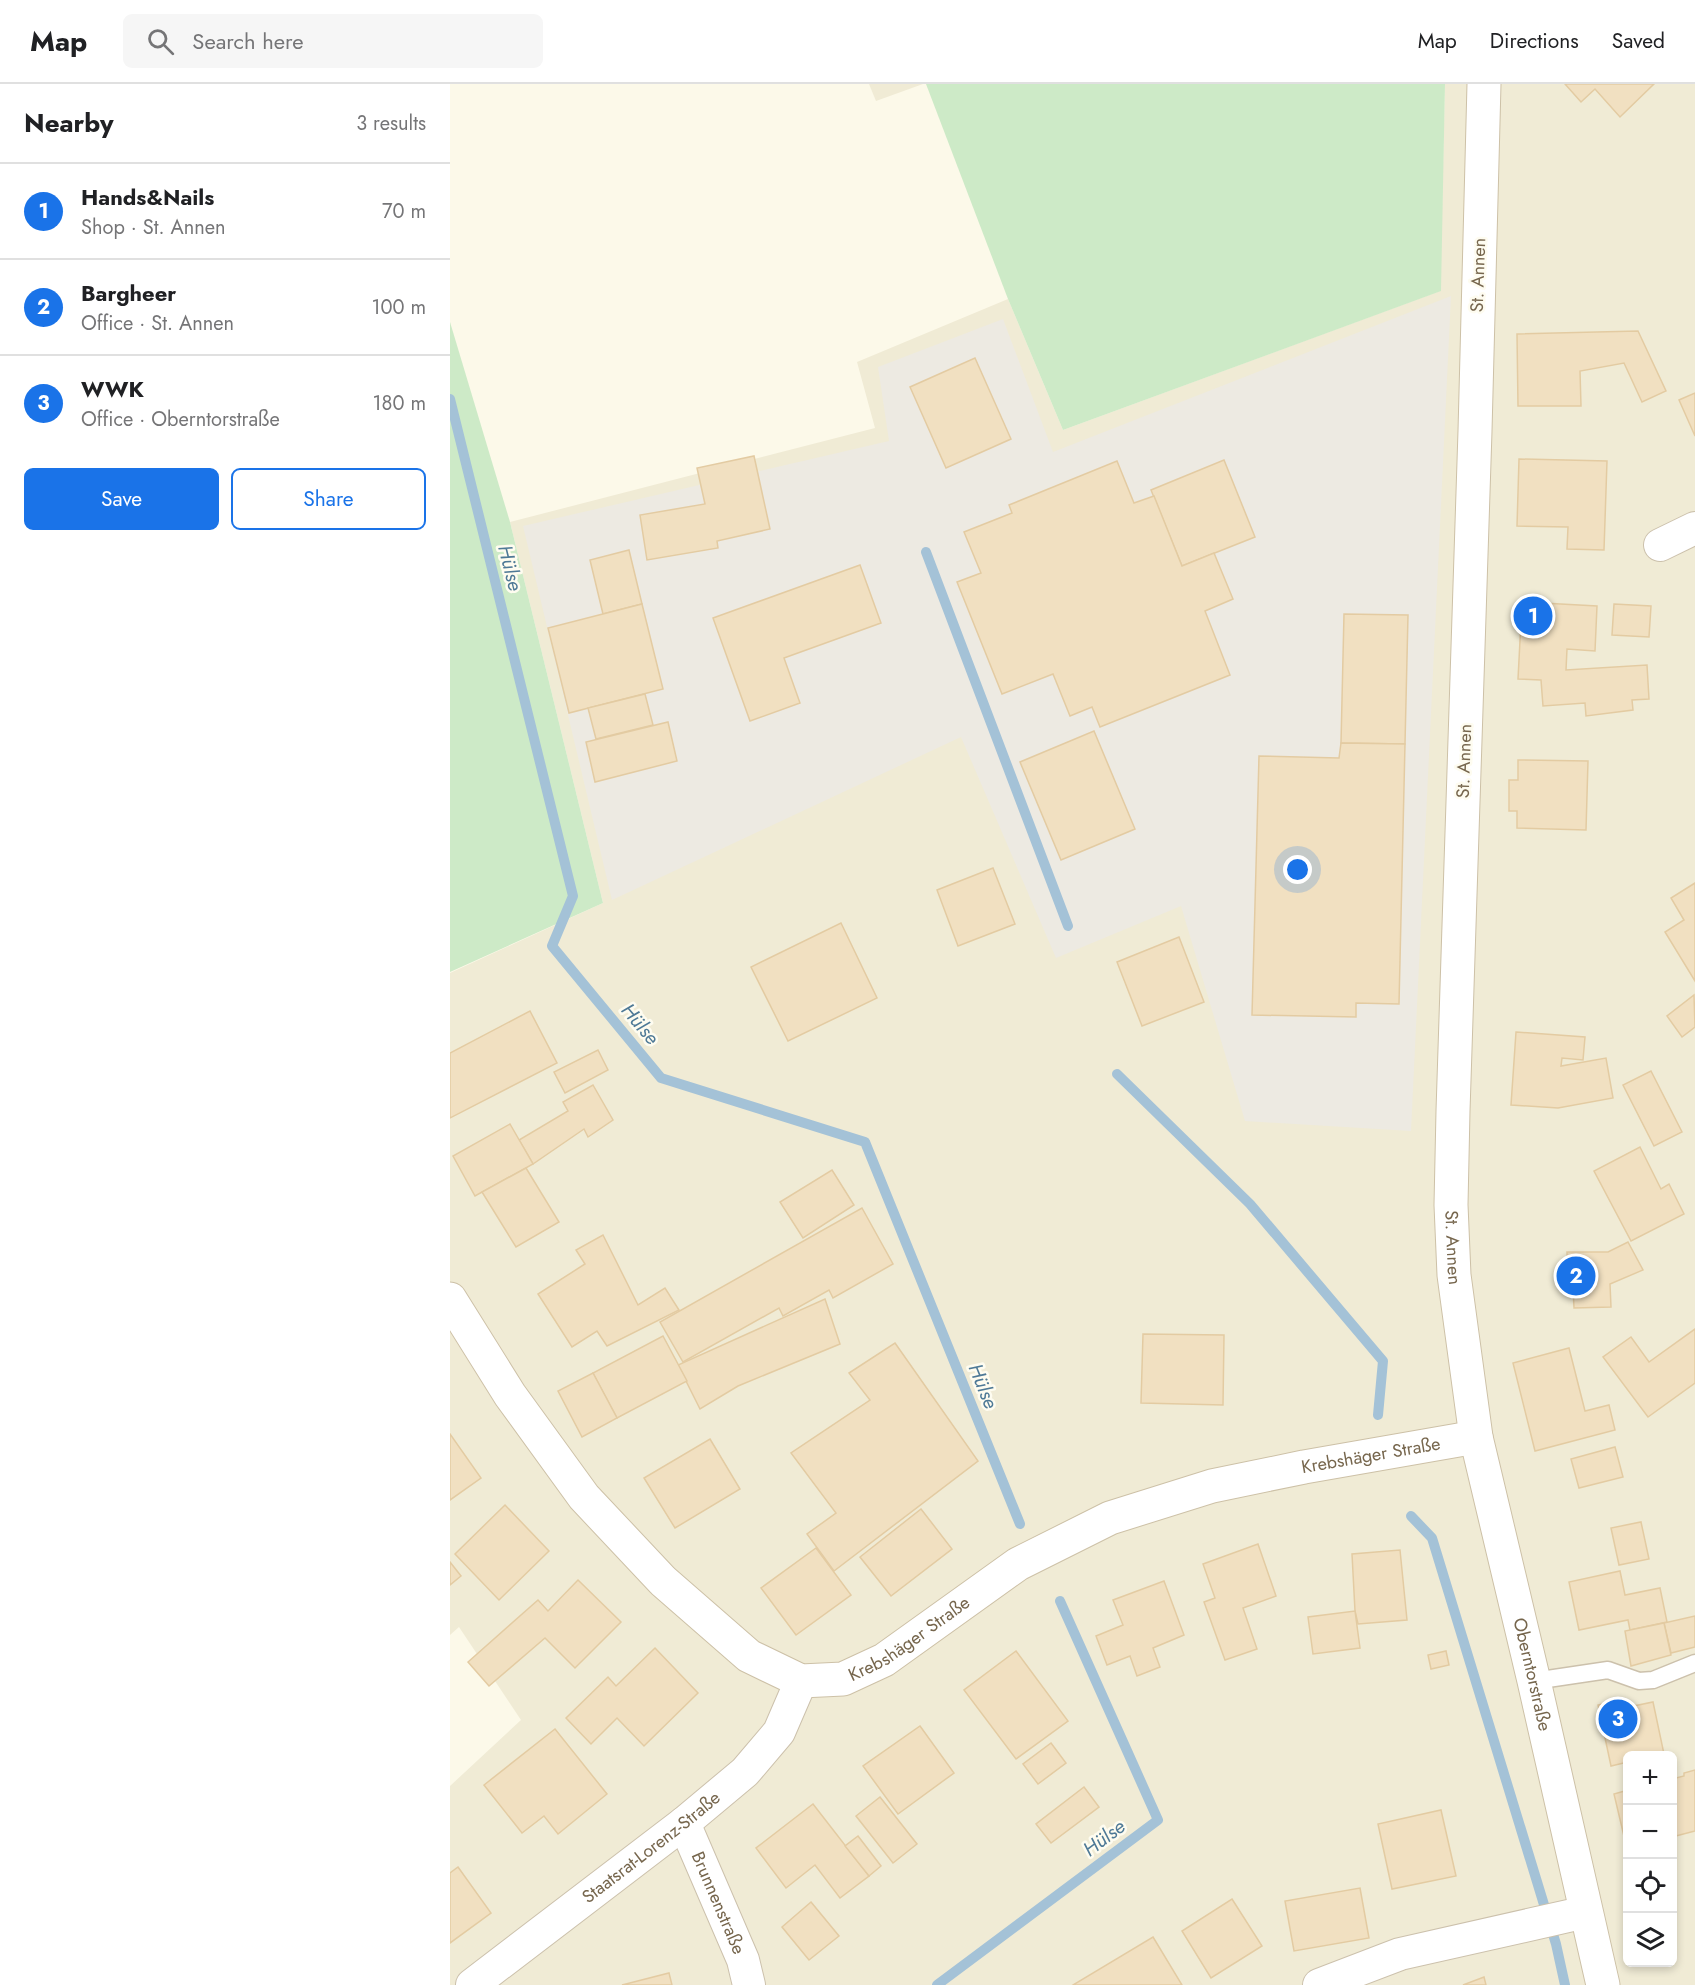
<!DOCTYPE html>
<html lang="en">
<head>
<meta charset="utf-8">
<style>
	body { margin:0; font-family:Jost,sans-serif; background:#f6f6f6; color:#202124 }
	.controls { position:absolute; right:18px; bottom:18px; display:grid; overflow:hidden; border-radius:9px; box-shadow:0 3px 9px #0003 }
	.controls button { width:54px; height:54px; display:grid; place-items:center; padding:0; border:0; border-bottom:2px solid #e0e0e0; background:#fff; color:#202124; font:30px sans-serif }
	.you { position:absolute; left:848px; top:786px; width:21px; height:21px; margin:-15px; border:4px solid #fff; border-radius:50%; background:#1a73e8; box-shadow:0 0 0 9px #1a73e833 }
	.badge { display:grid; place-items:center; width:39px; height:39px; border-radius:50%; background:#1a73e8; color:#fff; font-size:20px; font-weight:700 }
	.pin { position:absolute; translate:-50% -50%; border:3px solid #fff; box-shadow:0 2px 6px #0006 }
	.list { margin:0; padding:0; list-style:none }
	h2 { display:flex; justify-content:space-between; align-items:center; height:78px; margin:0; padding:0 24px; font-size:26px }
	h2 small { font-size:20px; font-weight:400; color:#757577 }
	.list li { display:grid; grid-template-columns:39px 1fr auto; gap:18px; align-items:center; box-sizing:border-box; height:96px; padding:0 24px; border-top:2px solid #e0e0e0 }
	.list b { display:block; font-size:22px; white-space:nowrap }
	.list p { margin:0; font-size:20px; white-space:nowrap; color:#757577 }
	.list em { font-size:20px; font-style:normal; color:#757577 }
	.actions { display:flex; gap:12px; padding:18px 24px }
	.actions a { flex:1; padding:14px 0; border:2px solid #1a73e8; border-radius:9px; text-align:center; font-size:21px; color:#1a73e8 }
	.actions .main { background:#1a73e8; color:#fff }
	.icon { flex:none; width:33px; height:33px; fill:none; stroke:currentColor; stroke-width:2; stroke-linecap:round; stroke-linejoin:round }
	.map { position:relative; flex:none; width:1245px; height:1901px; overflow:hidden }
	header { display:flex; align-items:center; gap:36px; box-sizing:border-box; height:84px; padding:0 30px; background:#fff; border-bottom:2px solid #e0e0e0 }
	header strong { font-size:28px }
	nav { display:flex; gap:33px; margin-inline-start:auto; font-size:21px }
	.search { width:420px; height:54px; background:#f6f6f6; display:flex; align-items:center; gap:15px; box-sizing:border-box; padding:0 21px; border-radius:9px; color:#757577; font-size:22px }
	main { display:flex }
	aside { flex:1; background:#fff }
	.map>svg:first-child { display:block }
	.residential { fill:#f0ebd5; fill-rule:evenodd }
	.industrial { fill:#edeae2 }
	.green { fill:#cdeac7 }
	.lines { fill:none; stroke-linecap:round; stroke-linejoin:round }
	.stream { stroke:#a4c2d7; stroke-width:10 }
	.building { fill:#f1e0c1; stroke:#e3cba2; stroke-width:1.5 }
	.lane-casing { stroke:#ccc1ac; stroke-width:19 }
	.street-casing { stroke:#ccc1ac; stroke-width:34 }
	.secondary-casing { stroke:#cdc1a7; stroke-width:35 }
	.lane { stroke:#fff; stroke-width:16 }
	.street { stroke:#fff; stroke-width:32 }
	.secondary { stroke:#fff; stroke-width:33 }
	.labels { text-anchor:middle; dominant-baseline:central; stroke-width:5; stroke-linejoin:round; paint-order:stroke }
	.street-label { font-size:18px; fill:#76664d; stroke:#fefcf0 }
	.water-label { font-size:20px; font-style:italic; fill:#4e7996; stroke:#fefcf0 }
</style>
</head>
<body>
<header>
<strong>Map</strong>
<div class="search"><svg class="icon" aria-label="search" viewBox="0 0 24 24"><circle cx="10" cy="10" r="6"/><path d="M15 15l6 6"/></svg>Search here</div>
<nav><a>Map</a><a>Directions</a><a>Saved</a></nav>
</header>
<main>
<aside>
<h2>Nearby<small>3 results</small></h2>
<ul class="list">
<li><span class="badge">1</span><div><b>Hands&amp;Nails</b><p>Shop · St. Annen</p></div><em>70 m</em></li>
<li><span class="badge">2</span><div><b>Bargheer</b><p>Office · St. Annen</p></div><em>100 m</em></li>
<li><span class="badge">3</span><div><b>WWK</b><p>Office · Oberntorstraße</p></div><em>180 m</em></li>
</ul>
<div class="actions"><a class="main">Save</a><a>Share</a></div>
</aside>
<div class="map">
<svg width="1245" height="1901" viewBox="0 0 1245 1901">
	<rect width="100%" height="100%" fill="#fcf9e9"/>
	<!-- residential -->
	<g class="residential">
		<polygon points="419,0 473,0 426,17"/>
		<path d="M995,0H1245V1901H0V1702L71,1636L9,1543L0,1551V889L153,819L60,438L425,344L407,278L558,215L613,346L990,207ZM1178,1672H1222V1878H1178Z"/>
	</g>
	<!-- industrial -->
	<polygon class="industrial" points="1001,212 961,1047 795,1037 731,822 606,874 511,653 162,816 73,442 439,357 428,283 553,235 603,368"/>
	<!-- green -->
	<g class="green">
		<polygon points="476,0 995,0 991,207 613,346 558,215"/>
		<polygon points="0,238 60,438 153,819 0,888"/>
	</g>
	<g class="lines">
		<!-- stream -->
		<g class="stream">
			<polyline points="0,315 123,812 102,862 211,994 415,1058 570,1440"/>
			<polyline points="476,468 618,842"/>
			<polyline points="667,990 800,1120 933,1277 928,1331"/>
			<polyline points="961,1432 982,1454 1106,1860 1115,1901"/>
			<polyline points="487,1901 708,1736 610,1517"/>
		</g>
	</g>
	<!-- building -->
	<g class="building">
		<polygon points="1115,0 1204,0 1170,33 1145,5 1131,18"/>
		<polygon points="1188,247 1216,307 1192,318 1174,279 1130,287 1131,322 1068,322 1067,250"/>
		<polygon points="525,274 561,355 496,384 460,303"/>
		<polygon points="1245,309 1245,352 1229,316"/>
		<polygon points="304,372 320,445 267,457 268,464 197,476 190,431 255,420 247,384"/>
		<polygon points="1069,375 1157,377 1154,466 1117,465 1118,443 1067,442"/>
		<polygon points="774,376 805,453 732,482 701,406"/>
		<polygon points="667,377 684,419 704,412 732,482 764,469 783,515 755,527 780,591 650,643 642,623 620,632 603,590 552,610 507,498 531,489 514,448 562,429 559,421"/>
		<polygon points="179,466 192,520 153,530 140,476"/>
		<polygon points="410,481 431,539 334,574 350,619 300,637 263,534"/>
		<polygon points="1072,518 1147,522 1145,567 1117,565 1116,586 1197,581 1199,615 1182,616 1183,626 1136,632 1135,619 1093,622 1091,596 1068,595"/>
		<polygon points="192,520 213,605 119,629 98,544"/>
		<polygon points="1164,520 1201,522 1199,553 1162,551"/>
		<polygon points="894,530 958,531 955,660 891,659"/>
		<polygon points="195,610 203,641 146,655 138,624"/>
		<polygon points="218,638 227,677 145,698 136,658"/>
		<polygon points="644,647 685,745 611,776 570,678"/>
		<polygon points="891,659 955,660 949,920 906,919 906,933 802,931 809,672 889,674"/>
		<polygon points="1068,676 1138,677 1136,746 1067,744 1067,727 1059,727 1059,696 1068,696"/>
		<polygon points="543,784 565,840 508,862 487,806"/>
		<polygon points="1245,799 1245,897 1215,848 1234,836 1221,814"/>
		<polygon points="391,839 427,914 338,957 301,883"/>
		<polygon points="729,853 754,918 692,942 667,878"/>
		<polygon points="1244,911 1245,943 1232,953 1217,932"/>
		<polygon points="80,927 107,979 0,1034 0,969"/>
		<polygon points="1066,948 1135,953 1133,976 1112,974 1111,982 1156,974 1163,1014 1108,1024 1061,1021"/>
		<polygon points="148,966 158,986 115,1009 104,988"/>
		<polygon points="1201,987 1232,1048 1204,1062 1173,1001"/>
		<polygon points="143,1001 163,1036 138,1053 134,1045 83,1080 69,1056 118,1027 113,1018"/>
		<polygon points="60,1040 83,1080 25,1112 3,1072"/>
		<polygon points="1190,1063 1211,1105 1219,1100 1234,1130 1181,1157 1144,1087"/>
		<polygon points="76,1084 109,1138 66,1163 32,1108"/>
		<polygon points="382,1086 404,1121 353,1154 330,1118"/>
		<polygon points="412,1124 443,1180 383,1214 379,1206 333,1232 329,1224 233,1278 210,1238"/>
		<polygon points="153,1151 188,1221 215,1204 229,1226 157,1262 147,1247 122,1263 88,1210 135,1180 126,1166"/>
		<polygon points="1178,1158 1193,1186 1160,1200 1161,1223 1124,1224 1123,1203 1118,1203 1117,1168 1158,1168"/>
		<polygon points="375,1215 390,1260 288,1302 250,1325 228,1281"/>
		<polygon points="1245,1245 1245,1299 1198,1333 1153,1273 1181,1253 1199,1278"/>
		<polygon points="693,1250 774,1251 773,1321 691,1319"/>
		<polygon points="213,1252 237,1297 167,1334 143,1289"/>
		<polygon points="445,1259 528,1377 384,1487 357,1450 386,1429 341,1369 420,1316 399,1289"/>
		<polygon points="1119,1264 1135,1327 1159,1321 1165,1346 1085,1367 1063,1279"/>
		<polygon points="143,1289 167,1334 132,1353 108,1307"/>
		<polygon points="0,1350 31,1394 0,1416"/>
		<polygon points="260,1355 290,1405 225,1444 194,1394"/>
		<polygon points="1165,1363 1173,1393 1129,1404 1121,1375"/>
		<polygon points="55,1421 99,1467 49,1516 5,1470"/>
		<polygon points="471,1425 502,1465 441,1512 410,1473"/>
		<polygon points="1191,1438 1199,1475 1169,1481 1161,1444"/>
		<polygon points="808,1460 826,1512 793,1524 807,1565 775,1576 754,1518 765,1514 753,1480"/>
		<polygon points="366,1464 401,1511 346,1551 311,1504"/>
		<polygon points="950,1466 957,1536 908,1540 905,1527 902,1470"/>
		<polygon points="0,1478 11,1492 0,1501"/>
		<polygon points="1170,1487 1175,1511 1210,1504 1217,1538 1180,1546 1178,1536 1129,1546 1119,1498"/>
		<polygon points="128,1496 171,1538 125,1584 95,1554 39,1602 18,1578 88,1516 98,1527"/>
		<polygon points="714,1497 734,1551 703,1564 710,1583 687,1592 680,1572 657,1581 646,1552 673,1541 663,1516"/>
		<polygon points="905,1527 910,1564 863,1570 858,1533"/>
		<polygon points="1245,1532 1245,1563 1221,1569 1214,1539"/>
		<polygon points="1214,1539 1221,1571 1181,1582 1175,1547"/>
		<polygon points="205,1564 248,1609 194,1662 167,1634 141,1660 116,1634 158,1593 166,1602"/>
		<polygon points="566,1567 618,1637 566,1675 514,1606"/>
		<polygon points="996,1567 999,1581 981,1585 978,1571"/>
		<polygon points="1173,1615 1174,1624 1203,1618 1214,1670 1178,1672 1178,1678 1161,1682 1148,1621"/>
		<polygon points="470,1642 504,1689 448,1730 413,1682"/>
		<polygon points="105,1645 157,1710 108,1750 94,1732 72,1749 34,1701"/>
		<polygon points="601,1659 616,1679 588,1700 573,1680"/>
		<polygon points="1245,1686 1245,1747 1222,1753 1222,1695 1234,1692 1234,1689"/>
		<polygon points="634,1703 649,1723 601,1759 586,1740"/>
		<polygon points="1178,1706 1178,1765 1177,1765 1164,1710"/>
		<polygon points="430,1713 467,1760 443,1779 406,1732"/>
		<polygon points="363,1720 419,1792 390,1814 365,1781 336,1804 306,1764"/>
		<polygon points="991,1726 1006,1792 942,1805 928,1740"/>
		<polygon points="408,1752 431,1782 419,1792 395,1762"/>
		<polygon points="8,1783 41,1829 0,1859 0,1789"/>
		<polygon points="910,1804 919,1854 844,1867 835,1817"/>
		<polygon points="782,1815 812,1862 761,1894 732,1847"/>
		<polygon points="361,1818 389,1852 359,1876 332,1843"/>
		<polygon points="703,1853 732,1901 623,1901"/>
		<polygon points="219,1889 222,1901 172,1901"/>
		<polygon points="1034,1893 1036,1901 1013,1901"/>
	</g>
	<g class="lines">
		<defs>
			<polyline id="lane" points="1084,1597 1158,1586 1189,1597 1203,1596 1245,1579"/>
			<g id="street">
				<polyline points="1210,461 1245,444"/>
				<path id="s1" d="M234,1739L293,1876L299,1901"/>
				<path id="s2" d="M22,1901L234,1739L295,1688L329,1648L351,1597"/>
				<polyline points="869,1901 950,1870 1136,1828"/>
			</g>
			<g id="secondary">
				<path id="s3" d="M1034,0L1025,347L1003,1027L1001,1121L1004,1191L1026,1353L1084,1597L1153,1901"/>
				<path id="s4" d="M0,1215L60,1311L134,1413L213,1497L299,1572L351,1597L393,1595L434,1576L568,1480L660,1434L762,1402L854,1383L1026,1353"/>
			</g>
		</defs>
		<!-- lane casing -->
		<use href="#lane" class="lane-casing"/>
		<!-- street casing -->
		<use href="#street" class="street-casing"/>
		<!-- secondary casing -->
		<use href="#secondary" class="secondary-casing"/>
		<!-- lane -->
		<use href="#lane" class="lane"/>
		<!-- street -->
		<use href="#street" class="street"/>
		<!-- secondary -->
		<use href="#secondary" class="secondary"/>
	</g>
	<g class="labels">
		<!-- street labels -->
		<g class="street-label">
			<text transform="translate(1028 191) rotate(-88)">St. Annen</text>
			<text transform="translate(1014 677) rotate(-88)">St. Annen</text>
			<text stroke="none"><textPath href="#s3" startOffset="1164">St. Annen</textPath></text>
			<text stroke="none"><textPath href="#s4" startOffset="1150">Krebshäger Straße</textPath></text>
			<text stroke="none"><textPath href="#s4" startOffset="646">Krebshäger Straße</textPath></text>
			<text stroke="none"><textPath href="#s3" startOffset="1599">Oberntorstraße</textPath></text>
			<text stroke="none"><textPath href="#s2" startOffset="226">Staatsrat-Lorenz-Straße</textPath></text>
			<text stroke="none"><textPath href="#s1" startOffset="87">Brunnenstraße</textPath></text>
		</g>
		<!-- water labels -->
		<g class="water-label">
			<text transform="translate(60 484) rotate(76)">Hülse</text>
			<text transform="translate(190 940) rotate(50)">Hülse</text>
			<text transform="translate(533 1302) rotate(68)">Hülse</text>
			<text transform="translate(654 1754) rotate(-37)">Hülse</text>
		</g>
	</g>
</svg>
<div class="controls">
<button>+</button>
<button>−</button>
<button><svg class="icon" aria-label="locate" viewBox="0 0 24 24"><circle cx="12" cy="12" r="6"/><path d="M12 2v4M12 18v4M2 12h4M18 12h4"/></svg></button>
<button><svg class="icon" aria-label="layers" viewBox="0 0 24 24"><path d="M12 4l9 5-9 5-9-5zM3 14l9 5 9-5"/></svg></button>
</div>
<div class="you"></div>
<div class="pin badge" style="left:1083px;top:532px">1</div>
<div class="pin badge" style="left:1126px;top:1192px">2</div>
<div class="pin badge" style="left:1168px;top:1635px">3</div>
</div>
</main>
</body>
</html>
